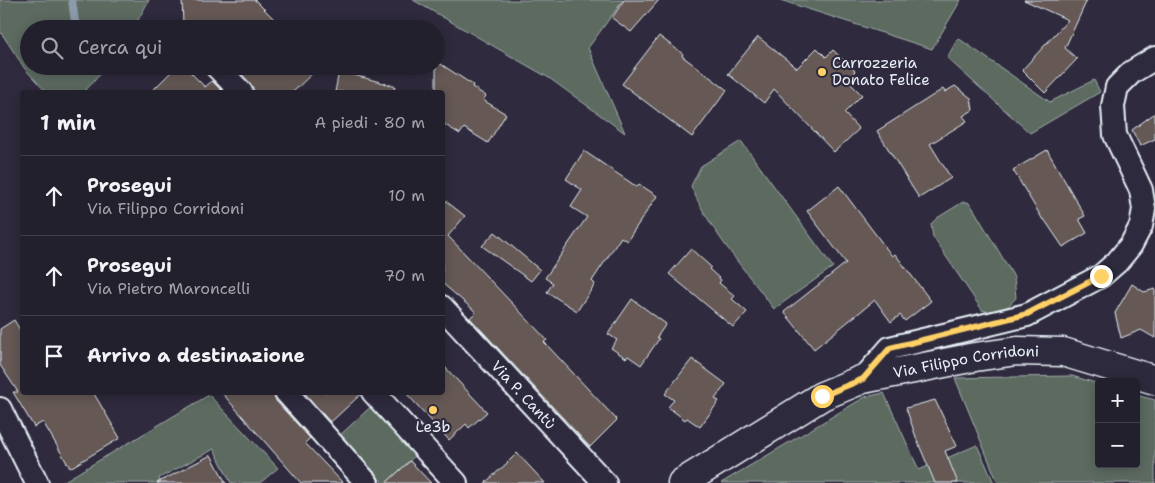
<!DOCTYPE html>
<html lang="it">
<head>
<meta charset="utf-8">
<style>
	body { margin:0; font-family:"Shantell Sans",sans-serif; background:#2b2836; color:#f1f3f6 }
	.controls { position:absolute; right:15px; bottom:15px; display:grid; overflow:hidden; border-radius:5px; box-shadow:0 2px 12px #0003 }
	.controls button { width:45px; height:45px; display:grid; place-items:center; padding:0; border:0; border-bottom:1px solid #403e4a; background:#23202e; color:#f1f3f6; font:25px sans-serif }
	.stop { position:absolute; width:15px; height:15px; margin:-11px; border:4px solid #ffd166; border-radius:50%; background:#fff }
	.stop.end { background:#ffd166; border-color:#fff; box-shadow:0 1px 5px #0008 }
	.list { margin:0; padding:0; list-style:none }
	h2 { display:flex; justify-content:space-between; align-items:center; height:65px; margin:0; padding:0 20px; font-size:21px }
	h2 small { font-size:16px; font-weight:400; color:#a3a3aa }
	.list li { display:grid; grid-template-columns:32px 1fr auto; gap:15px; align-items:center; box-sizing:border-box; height:80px; padding:0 20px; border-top:1px solid #403e4a }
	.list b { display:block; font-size:19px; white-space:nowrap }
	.list p { margin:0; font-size:16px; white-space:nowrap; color:#a3a3aa }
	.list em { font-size:16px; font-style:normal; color:#a3a3aa }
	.icon { flex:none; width:28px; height:28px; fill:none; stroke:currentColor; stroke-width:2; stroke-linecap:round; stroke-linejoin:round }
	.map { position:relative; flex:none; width:1155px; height:483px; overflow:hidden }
	.search { position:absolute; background:#23202e; box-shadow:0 2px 12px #0003; left:20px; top:20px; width:425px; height:55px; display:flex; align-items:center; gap:12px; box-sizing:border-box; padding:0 18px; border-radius:28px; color:#a3a3aa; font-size:19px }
	.panel { position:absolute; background:#23202e; box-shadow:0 2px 12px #0003; left:20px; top:90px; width:425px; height:305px; border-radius:5px }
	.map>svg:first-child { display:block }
	.green { fill:#5b6b61; stroke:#a2aeac }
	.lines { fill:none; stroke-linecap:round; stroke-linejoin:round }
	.stream { stroke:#8c9bac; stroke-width:8 }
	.building { fill:#655954; stroke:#e8f1f8 }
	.minor-casing { stroke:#e8f1f8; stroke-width:26 }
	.tertiary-casing { stroke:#e8f1f8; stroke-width:31 }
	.minor { stroke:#2f2a3d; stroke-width:22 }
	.tertiary { stroke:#2f2a3d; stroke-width:28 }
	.route { stroke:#ffd166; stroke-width:6 }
	.poi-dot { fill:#ffd166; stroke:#2f2a3d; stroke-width:2 }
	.labels { text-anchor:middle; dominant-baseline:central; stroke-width:4.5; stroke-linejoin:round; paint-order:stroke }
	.poi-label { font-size:15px; fill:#e8f1f8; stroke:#2f2a3d; text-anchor:start }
	.street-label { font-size:15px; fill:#e8f1f8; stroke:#2f2a3d }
</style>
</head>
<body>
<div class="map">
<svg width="1155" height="483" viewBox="0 0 1155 483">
	<rect width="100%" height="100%" fill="#2f2a3d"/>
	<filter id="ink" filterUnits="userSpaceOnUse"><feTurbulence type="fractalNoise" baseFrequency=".02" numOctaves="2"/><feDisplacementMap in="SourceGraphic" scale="10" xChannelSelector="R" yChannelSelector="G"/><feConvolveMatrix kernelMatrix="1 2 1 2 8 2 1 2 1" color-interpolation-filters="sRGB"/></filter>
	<g filter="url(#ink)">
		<!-- green -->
		<g class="green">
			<polygon points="0,0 149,0 133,29 29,29 29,66 108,66 84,92 46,92 25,69 0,31"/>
			<polygon points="413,0 623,0 588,48 625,133 549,78"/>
			<polygon points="780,0 961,0 932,49"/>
			<polygon points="958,38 1050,102 1094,80 1100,92 1030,133 947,58"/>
			<path d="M741,141L833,267L774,309C746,271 709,230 691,186L701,166Z"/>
			<path d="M963,202H968L973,208L1014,277L1016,298C1005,310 999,315 982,310L933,237L931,224L937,218Z"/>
			<polygon points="1072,376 1099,384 1099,464 1136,464 1136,395 1155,400 1155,483 998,483 955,378"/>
			<polygon points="884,393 919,470 977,445 994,483 721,483 865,397"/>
			<polygon points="209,395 278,468 260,483 231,483 214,449 159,478 161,483 61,483"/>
			<polygon points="376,402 421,450 386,483 383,483 339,436"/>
		</g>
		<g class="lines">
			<!-- stream -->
			<polyline class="stream" points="72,0 76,29"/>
		</g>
		<!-- building -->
		<g class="building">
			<polygon points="182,0 255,0 284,29 189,29 183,23"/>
			<polygon points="624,0 659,0 631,32 612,18"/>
			<polygon points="1024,0 1087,0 1065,48 1077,59 1045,93 1022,70 1068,20"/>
			<polygon points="659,36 683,54 682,56 727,90 692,137 622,84"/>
			<polygon points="758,37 797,68 817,48 826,57 833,50 855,71 847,80 862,95 844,113 859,129 834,152 774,89 764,103 728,74"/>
			<polygon points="436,61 473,85 472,87 486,96 483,100 506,114 488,143 464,128 460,134 442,123 442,92 436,92"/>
			<polygon points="177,66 184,66 205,87 212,81 223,92 151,92"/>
			<polygon points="234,66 320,66 293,92 254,92 250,83"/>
			<polygon points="339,71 395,86 394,92 335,92"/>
			<polygon points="955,86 971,98 973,110 963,116 967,121 930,144 951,178 919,198 877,131 943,89 945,92"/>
			<polygon points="1155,113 1155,139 1140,146 1132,130"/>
			<polygon points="1047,150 1085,216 1079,219 1087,233 1063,247 1044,219 1043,220 1013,170"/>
			<polygon points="584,151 637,187 639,184 657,196 627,241 621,237 592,281 595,284 577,311 547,292 553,283 545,278 587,217 571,207 582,190 566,179"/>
			<polygon points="839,186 892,256 895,254 931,301 905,321 900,315 891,322 875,300 814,349 784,312 846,263 807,211"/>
			<polygon points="442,198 465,216 448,236 547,340 544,342 617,420 590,447 470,318 476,312 442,283"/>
			<polygon points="495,232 540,270 531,281 482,246"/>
			<polygon points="691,249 711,267 709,269 721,280 719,283 735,296 732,299 747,312 733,327 669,274"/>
			<polygon points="1132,284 1144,292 1155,289 1155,338 1141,330 1121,338 1115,313"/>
			<polygon points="632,299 666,324 657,337 659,339 641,365 628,356 626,358 611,348 617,340 608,334"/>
			<polygon points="14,320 22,333 22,392 93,392 120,438 70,468 43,422 34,427 13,392 18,392 0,365 0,329"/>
			<polygon points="692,359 726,384 715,399 719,401 700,427 687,418 685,420 668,407 674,400 665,394"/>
			<polygon points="442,364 487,412 469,428 466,424 449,440 405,392 442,392"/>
			<polygon points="221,392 273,392 276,401 310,438 305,443 343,483 301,483"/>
			<polygon points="304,392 360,392 360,395 332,421 329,421"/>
			<polygon points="935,400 957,446 945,451 958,483 935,483 917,440 906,408"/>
			<polygon points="517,453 545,483 485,483 505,465"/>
			<polygon points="211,455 226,483 157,483"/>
			<polygon points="410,461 431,483 386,483"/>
		</g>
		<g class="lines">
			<defs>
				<g id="minor">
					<polyline points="216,66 241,92"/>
					<path id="s1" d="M442,307L605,483"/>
					<polyline points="863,379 890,348 1027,315 1101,276 1117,262 1131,245 1141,226 1144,209 1141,190 1115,135 1113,106 1117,87 1132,72 1155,58"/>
					<polyline points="286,392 367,483"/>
					<polyline points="373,392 456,483"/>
					<polyline points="0,409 37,483"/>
				</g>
				<g id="tertiary">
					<path id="s2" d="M682,483L822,396L863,379L975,357L1017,351L1063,352L1155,380"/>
				</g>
			</defs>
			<!-- minor casing -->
			<use href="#minor" class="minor-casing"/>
			<!-- tertiary casing -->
			<use href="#tertiary" class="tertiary-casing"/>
			<!-- minor -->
			<use href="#minor" class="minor"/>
			<!-- tertiary -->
			<use href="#tertiary" class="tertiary"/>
		</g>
	</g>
	<g class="lines" filter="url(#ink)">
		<!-- route -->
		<polyline class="route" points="822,396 863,379 890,348 1027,314 1101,276"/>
	</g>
	<!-- markers -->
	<g class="poi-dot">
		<circle cx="822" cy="72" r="5"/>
		<circle cx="433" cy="410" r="5"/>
	</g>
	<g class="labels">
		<!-- poi labels -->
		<g class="poi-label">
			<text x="832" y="63">Carrozzeria<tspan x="832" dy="17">Donato Felice</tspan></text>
			<text x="433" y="427" text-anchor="middle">Le3b</text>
		</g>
		<!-- street labels -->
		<g class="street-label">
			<text stroke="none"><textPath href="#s2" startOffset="314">Via Filippo Corridoni</textPath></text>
			<text stroke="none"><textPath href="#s1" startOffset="120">Via P. Cantù</textPath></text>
		</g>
	</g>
</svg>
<div class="controls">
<button>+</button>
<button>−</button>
</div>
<div class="stop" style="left:822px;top:396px"></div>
<div class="stop end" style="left:1101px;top:276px"></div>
<div class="search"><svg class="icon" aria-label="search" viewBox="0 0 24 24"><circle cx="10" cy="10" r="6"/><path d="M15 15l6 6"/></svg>Cerca qui</div>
<section class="panel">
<h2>1 min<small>A piedi · 80 m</small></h2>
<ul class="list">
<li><svg class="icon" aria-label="ahead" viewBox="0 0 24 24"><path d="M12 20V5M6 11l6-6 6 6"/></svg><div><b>Prosegui</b><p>Via Filippo Corridoni</p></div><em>10 m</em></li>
<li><svg class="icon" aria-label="ahead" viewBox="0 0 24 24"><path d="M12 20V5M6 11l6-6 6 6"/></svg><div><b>Prosegui</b><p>Via Pietro Maroncelli</p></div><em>70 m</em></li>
<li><svg class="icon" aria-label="arrive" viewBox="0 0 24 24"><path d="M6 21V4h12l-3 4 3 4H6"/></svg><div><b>Arrivo a destinazione</b></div></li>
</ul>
</section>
</div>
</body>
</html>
